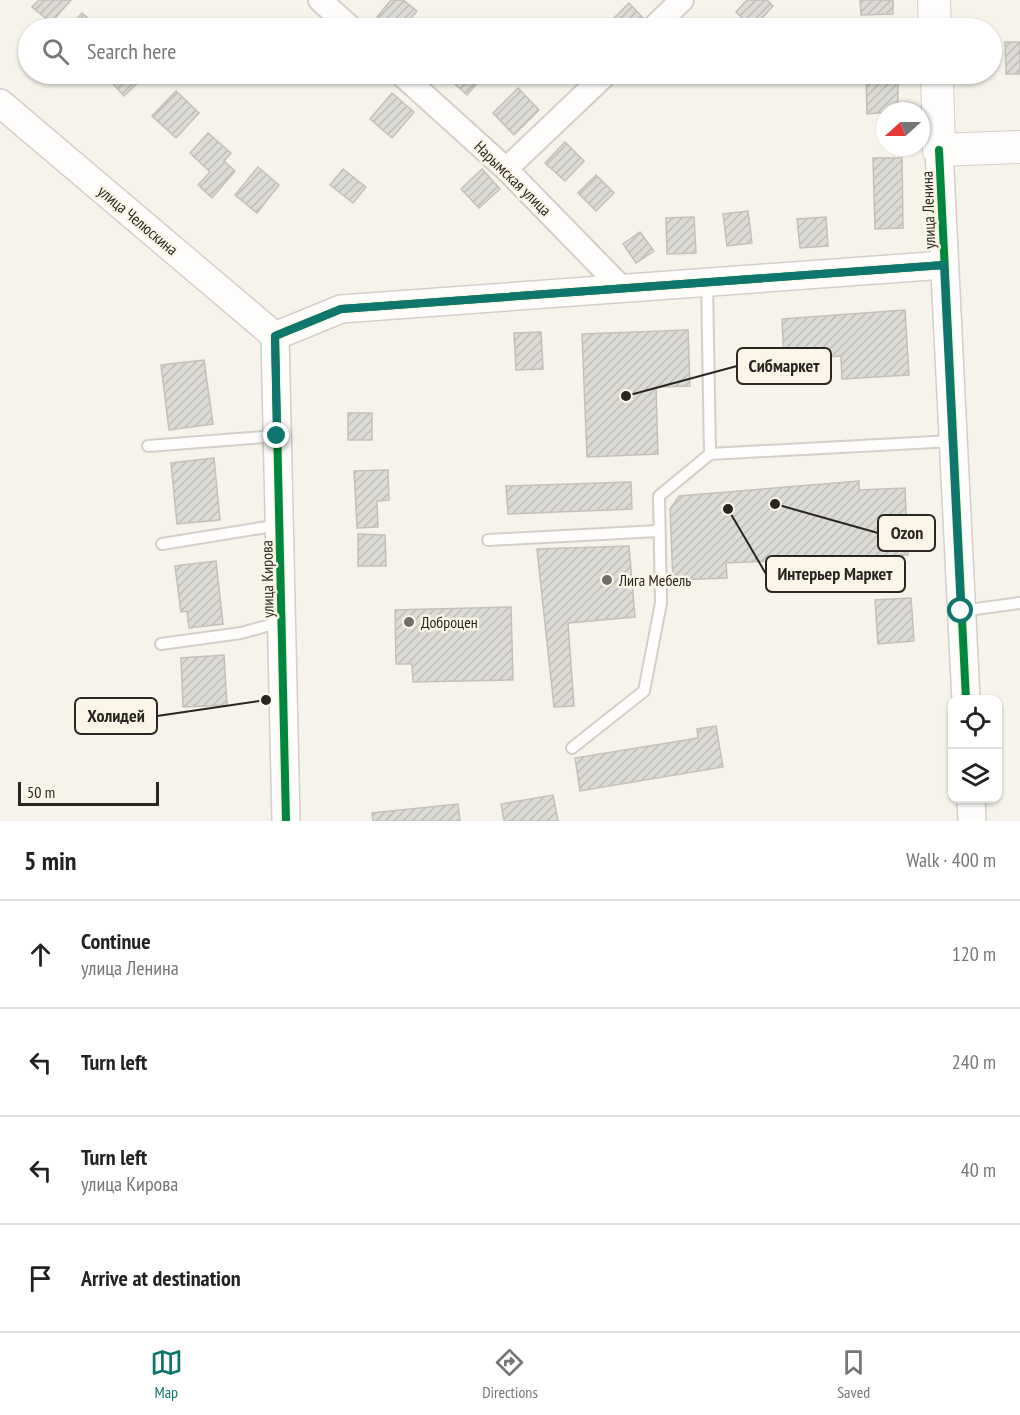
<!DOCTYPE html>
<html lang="en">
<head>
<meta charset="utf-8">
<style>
	body { margin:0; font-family:"PT Sans Narrow",sans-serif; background:#f2f2f2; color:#222 }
	.controls { position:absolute; right:18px; bottom:18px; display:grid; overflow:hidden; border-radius:12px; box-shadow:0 2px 4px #0004 }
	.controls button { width:54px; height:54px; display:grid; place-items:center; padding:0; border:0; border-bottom:2px solid #e0e0e0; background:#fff; color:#222; font:30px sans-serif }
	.compass { position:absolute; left:876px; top:102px; width:54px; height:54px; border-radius:50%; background:#fff; box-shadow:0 2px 4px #0004; rotate:249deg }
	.scale { position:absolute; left:18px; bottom:15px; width:141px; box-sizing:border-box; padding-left:6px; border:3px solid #282621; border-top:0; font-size:16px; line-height:21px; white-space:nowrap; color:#282621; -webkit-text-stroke:4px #fbf5e7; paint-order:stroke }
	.stop { position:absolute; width:18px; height:18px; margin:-14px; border:4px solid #0f766e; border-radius:50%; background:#fff }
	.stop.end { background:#0f766e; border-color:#fff; box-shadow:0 2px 6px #0008 }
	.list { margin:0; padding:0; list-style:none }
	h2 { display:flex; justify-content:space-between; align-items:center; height:78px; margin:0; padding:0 24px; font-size:26px }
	h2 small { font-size:20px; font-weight:400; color:#767676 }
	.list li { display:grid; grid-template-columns:39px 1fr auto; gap:18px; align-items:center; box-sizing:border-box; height:108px; padding:0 24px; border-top:2px solid #e0e0e0 }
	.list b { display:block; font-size:22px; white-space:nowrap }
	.list p { margin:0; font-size:20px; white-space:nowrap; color:#767676 }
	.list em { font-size:20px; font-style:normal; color:#767676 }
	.icon { flex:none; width:33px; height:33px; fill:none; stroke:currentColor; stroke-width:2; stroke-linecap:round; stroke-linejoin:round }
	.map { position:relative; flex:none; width:1020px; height:821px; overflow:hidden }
	.search { position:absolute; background:#fff; box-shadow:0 2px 4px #0004; left:18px; right:18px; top:18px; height:66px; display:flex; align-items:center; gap:15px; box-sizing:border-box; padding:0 21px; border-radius:33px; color:#767676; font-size:22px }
	.sheet { height:510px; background:#fff }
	nav { display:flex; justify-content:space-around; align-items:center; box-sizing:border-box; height:84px; border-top:2px solid #e0e0e0; background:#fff; font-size:16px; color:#767676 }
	nav a { display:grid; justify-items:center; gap:3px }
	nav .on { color:#0f766e }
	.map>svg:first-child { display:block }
	.building { fill:url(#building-hatch); stroke:#c3c0bb; stroke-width:1.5 }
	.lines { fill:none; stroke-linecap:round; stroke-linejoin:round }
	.service-casing { stroke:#d1cfc8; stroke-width:14 }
	.minor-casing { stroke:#d1cfc8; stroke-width:26 }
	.tertiary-casing { stroke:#d1cfc8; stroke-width:30 }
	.secondary-casing { stroke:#d1cfc8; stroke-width:34 }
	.service { stroke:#fefdfc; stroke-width:10 }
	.minor { stroke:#fefdfc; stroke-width:22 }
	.tertiary { stroke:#fefdfc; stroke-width:27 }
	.secondary { stroke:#fefdfc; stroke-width:32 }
	.cycleway-casing { stroke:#fbf5e7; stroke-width:11 }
	.cycleway { stroke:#00873e; stroke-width:8 }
	.route { stroke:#0f766e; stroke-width:8 }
	.poi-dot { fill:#706e68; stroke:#fbf5e7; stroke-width:2 }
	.labels { text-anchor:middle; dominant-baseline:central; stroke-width:5; stroke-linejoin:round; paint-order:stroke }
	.street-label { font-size:16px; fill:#282621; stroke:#fbf5e7 }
	.poi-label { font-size:16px; fill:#282621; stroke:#fbf5e7; text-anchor:start }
	.leader { fill:none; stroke:#282621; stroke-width:2 }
	.callout-dot { fill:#282621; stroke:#fbf5e7; stroke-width:2 }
	.callout { fill:#fbf5e7; stroke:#282621; stroke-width:2 }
	.callout-label { font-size:18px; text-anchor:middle; font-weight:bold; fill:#282621 }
</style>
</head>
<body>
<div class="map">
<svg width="1020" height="821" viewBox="0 0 1020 821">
	<defs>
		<pattern id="building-hatch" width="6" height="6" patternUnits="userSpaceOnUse" patternTransform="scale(1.5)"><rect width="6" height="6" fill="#dddbd5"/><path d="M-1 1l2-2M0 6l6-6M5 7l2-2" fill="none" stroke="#bebcb7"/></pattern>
	</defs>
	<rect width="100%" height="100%" fill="#f6f3eb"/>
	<!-- building -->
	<g class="building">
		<polygon points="39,0 71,0 51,23 32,7"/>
		<polygon points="391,0 403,0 417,11 402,28 390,28 377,17"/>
		<polygon points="747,0 767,0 773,6 753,28 736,12"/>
		<polygon points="860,0 893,0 893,14 861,15"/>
		<polygon points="629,3 645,20 636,28 609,28 606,26"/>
		<polygon points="82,13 99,27 98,28 68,28"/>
		<polygon points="1005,42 1020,42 1020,74 1006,74"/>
		<polygon points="107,74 147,74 124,96 105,75"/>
		<polygon points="447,74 485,74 467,95 445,75"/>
		<polygon points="866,74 898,74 898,111 867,114"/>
		<polygon points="518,88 539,110 514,135 493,113"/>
		<polygon points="176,91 199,113 176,138 152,116"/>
		<polygon points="392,93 414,112 392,138 370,119"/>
		<polygon points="208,133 231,153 224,161 235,171 212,198 198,185 210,172 190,153"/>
		<polygon points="565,142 584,161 565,181 545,163"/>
		<polygon points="873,158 902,158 903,228 875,229"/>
		<polygon points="258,167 279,185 257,213 235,195"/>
		<polygon points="343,169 366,187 353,203 330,185"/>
		<polygon points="482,169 500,189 479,208 461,189"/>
		<polygon points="596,175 614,193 596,211 578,193"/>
		<polygon points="748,211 752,243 727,246 723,214"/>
		<polygon points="694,217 696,253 667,254 666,218"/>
		<polygon points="826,217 828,246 800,248 797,219"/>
		<polygon points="640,232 654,251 636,263 623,244"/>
		<polygon points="905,310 909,375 842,379 841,356 784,360 782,319"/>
		<polygon points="688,330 690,386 656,387 658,454 587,457 582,334"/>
		<polygon points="541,332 543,369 516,370 514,333"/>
		<polygon points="204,360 213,424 169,430 161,365"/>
		<rect x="348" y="413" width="24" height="27"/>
		<polygon points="214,458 220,520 177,524 171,463"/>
		<polygon points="388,470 389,500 377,501 378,527 357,528 354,471"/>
		<polygon points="859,481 859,490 905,488 908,555 726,563 727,578 673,580 670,509 679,496"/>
		<polygon points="631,482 632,509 508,514 506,486"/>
		<polygon points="358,534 385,535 386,566 358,566"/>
		<polygon points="629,546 635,617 568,623 574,706 554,707 537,549"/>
		<polygon points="216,561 223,624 189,628 187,611 181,612 175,566"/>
		<polygon points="911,598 914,641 878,644 875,600"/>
		<polygon points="511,607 513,680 413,682 412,664 396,664 395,610"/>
		<polygon points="224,655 227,705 183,707 181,658"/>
		<polygon points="716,726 723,767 580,791 575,758 698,738 697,729"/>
		<polygon points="553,795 558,821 504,821 501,804"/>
		<polygon points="458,804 460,821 373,821 372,813"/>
	</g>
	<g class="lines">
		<defs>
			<g id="service">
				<polyline points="707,282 710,454 953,441"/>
				<polyline points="148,446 277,436"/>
				<polyline points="488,540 658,531"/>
				<polyline points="162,544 279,525"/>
				<polyline points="961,611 1020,603"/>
				<polyline points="161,644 241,633 281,622"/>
				<polyline points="572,748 644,691 661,603 659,496 710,454"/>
			</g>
			<g id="minor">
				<polyline points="320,0 351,28"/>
				<polyline points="653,28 682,0"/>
				<polyline points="401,74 506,169 621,287"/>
				<polyline points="506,169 606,74"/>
			</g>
			<g id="tertiary">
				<polyline points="0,103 275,336"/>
				<polyline points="939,150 966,700"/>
				<polyline points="275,336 341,309 944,265"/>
				<polyline points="275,336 286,821"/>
				<polyline points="971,798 972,821"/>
			</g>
			<g id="secondary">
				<polyline points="934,0 935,28"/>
				<polyline points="937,74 939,150 1020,147"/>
			</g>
		</defs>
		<!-- service casing -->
		<use href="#service" class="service-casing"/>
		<!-- minor casing -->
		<use href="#minor" class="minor-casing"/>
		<!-- tertiary casing -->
		<use href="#tertiary" class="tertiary-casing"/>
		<!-- secondary casing -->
		<use href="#secondary" class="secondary-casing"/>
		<!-- service -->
		<use href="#service" class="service"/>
		<!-- minor -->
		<use href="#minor" class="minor"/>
		<!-- tertiary -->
		<use href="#tertiary" class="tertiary"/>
		<!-- secondary -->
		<use href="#secondary" class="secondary"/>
		<defs>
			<g id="cycleway">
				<polyline points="939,150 966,700"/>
				<polyline points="286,821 275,336 341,309 944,265"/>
			</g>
		</defs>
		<!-- cycleway casing -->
		<use href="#cycleway" class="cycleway-casing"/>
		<!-- cycleway -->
		<use href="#cycleway" class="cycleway"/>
	</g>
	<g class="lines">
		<!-- route -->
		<polyline class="route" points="277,436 275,336 341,309 944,265 961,611"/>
	</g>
	<!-- markers -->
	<g class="poi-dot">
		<circle cx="607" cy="580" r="6"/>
		<circle cx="409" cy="622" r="6"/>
	</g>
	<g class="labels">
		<!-- street labels -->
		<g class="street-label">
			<text transform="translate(513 178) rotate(44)">Нарымская улица</text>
			<text transform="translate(928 210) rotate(-92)">улица Ленина</text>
			<text transform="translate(138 220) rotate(40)">улица Челюскина</text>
			<text transform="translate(267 579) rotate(-91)">улица Кирова</text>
		</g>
		<!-- poi labels -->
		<g class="poi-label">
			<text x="619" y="580">Лига Мебель</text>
			<text x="421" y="622">Доброцен</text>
		</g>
	</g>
	<!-- callouts -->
	<path class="leader" d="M626 396L737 366M775 504L878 533M728 509L766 574M266 700L157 716"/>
	<g class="callout-dot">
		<circle cx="626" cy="396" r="6"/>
		<circle cx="775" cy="504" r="6"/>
		<circle cx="728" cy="509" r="6"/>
		<circle cx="266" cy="700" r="6"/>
	</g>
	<g class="callout">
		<rect x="737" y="348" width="94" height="36" rx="6"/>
		<rect x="878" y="515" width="57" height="36" rx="6"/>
		<rect x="766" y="556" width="139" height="36" rx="6"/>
		<rect x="75" y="698" width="82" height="36" rx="6"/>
	</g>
	<g class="callout-label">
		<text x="784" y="372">Сибмаркет</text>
		<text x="907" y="539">Ozon</text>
		<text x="835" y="580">Интерьер Маркет</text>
		<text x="116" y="722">Холидей</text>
	</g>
</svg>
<div class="controls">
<button><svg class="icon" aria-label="locate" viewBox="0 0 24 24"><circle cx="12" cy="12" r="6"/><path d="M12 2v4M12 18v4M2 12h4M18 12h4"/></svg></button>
<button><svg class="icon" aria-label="layers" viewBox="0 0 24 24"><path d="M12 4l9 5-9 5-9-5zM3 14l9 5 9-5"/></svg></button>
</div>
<svg class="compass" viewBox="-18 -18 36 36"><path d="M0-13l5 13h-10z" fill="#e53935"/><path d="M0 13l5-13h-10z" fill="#767676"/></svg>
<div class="scale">50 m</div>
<div class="stop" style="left:961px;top:611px"></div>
<div class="stop end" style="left:277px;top:436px"></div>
<div class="search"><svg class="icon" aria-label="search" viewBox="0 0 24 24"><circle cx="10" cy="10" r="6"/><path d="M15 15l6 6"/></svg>Search here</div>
</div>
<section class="sheet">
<h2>5 min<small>Walk · 400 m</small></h2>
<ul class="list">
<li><svg class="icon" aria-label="ahead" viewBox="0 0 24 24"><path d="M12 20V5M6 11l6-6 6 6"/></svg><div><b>Continue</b><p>улица Ленина</p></div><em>120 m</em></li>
<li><svg class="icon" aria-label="left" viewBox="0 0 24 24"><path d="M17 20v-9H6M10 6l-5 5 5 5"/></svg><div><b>Turn left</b></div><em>240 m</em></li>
<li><svg class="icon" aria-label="left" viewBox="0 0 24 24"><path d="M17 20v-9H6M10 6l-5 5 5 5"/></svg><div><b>Turn left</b><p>улица Кирова</p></div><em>40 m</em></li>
<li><svg class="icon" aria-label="arrive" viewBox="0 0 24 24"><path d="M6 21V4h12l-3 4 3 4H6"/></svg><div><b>Arrive at destination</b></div></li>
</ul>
</section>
<nav>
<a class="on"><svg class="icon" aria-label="map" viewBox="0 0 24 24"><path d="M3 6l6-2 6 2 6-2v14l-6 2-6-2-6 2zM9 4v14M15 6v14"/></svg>Map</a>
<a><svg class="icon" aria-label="directions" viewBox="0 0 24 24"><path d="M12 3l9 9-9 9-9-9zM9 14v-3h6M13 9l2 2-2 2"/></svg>Directions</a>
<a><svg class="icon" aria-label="saved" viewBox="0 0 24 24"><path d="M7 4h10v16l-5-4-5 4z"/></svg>Saved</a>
</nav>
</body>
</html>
